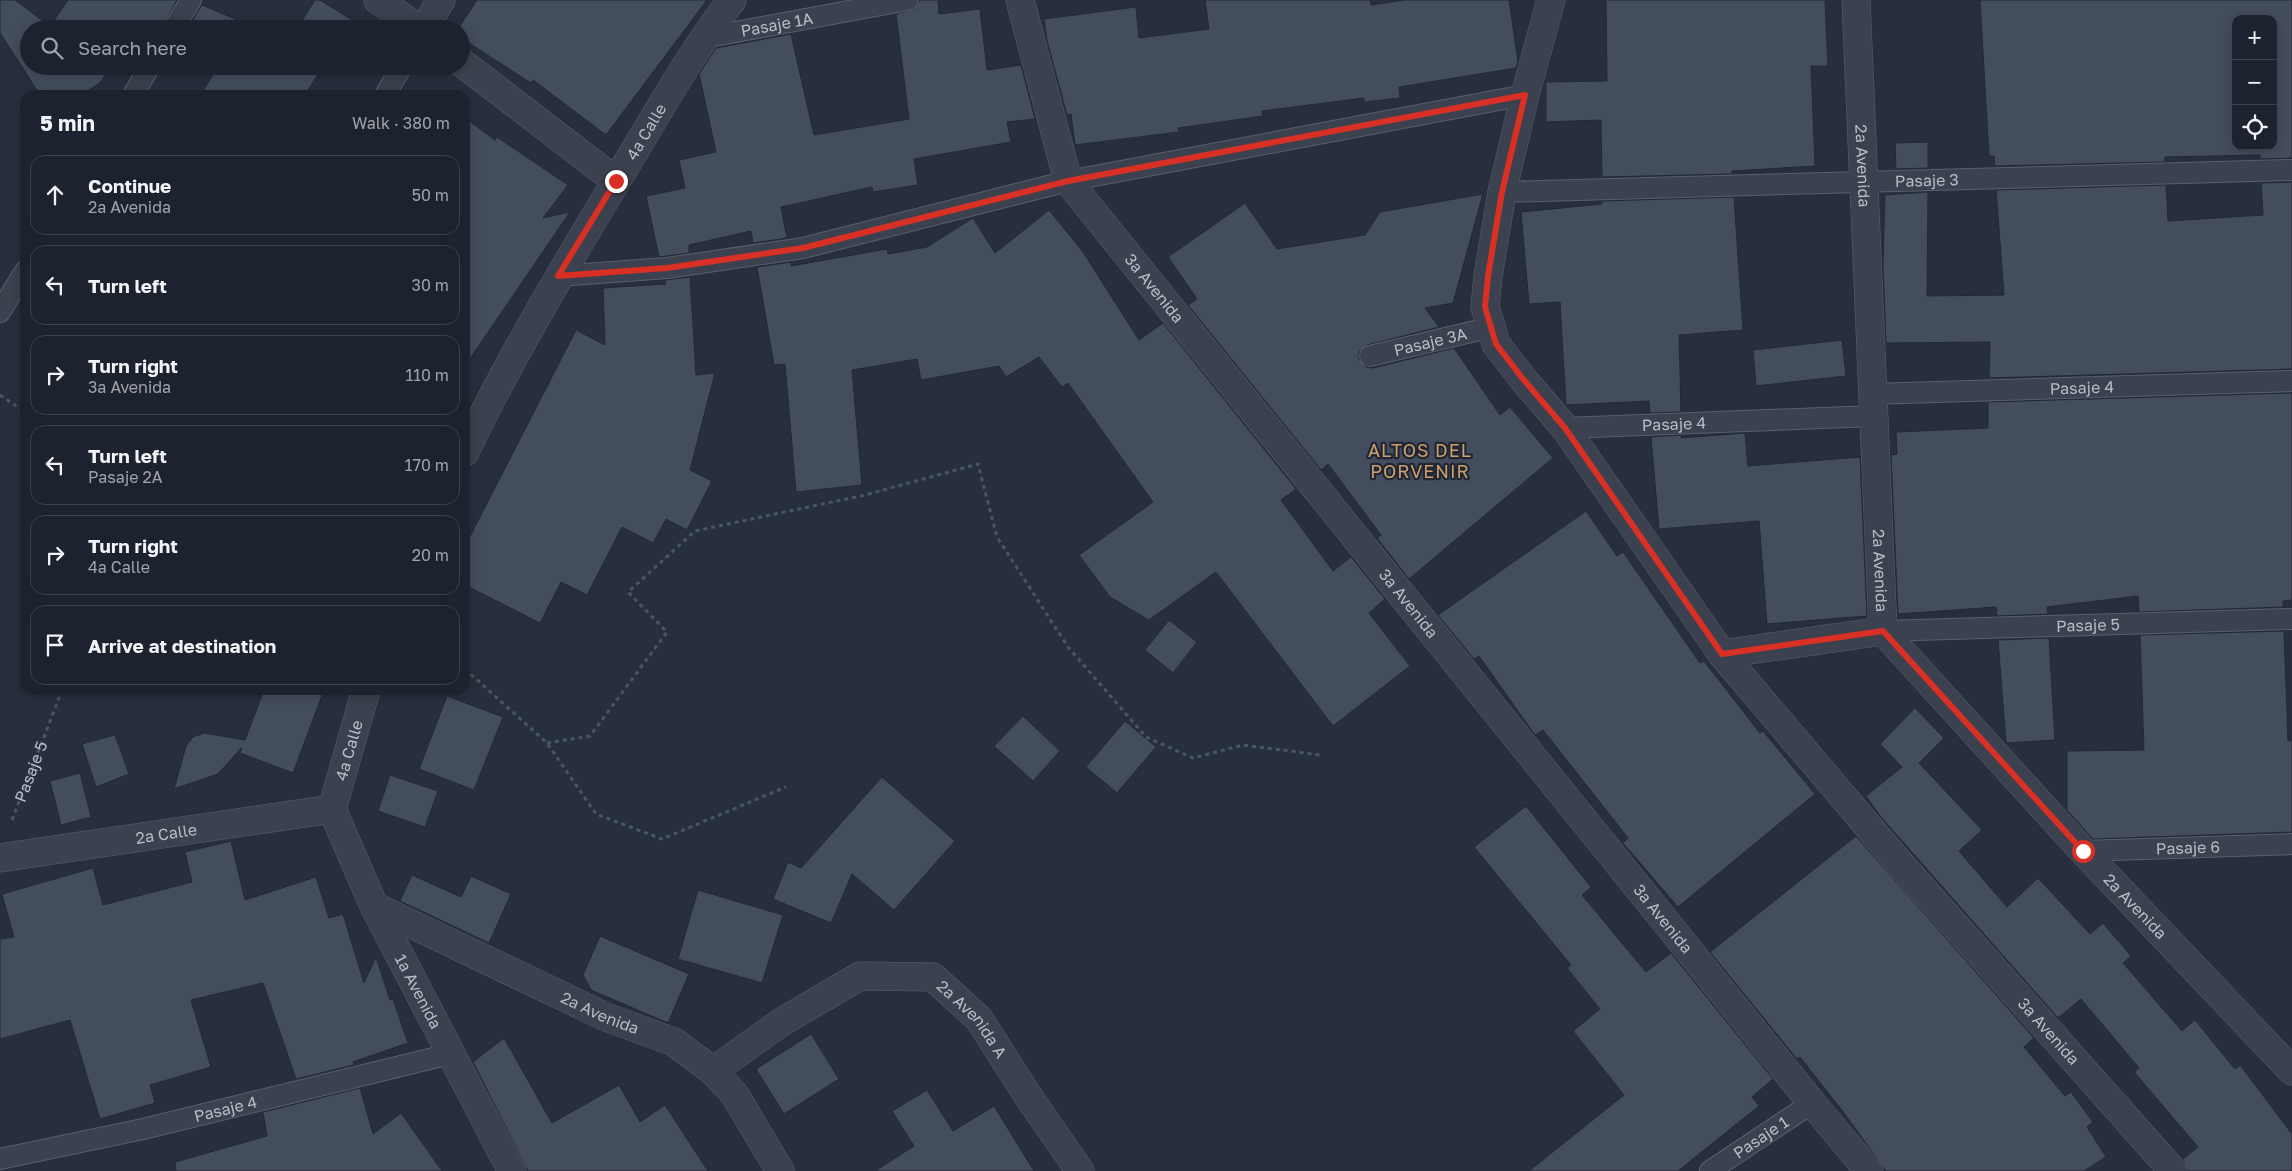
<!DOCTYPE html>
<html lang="en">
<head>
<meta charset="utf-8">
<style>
	body { margin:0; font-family:"Golos Text",sans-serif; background:#2a2f3a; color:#f1f3f6 }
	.controls { position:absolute; right:15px; top:15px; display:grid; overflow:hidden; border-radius:10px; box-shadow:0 2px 12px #0003 }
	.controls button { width:45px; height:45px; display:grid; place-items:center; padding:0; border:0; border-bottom:1px solid #3b404a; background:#1d232e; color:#f1f3f6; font:25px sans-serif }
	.stop { position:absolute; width:15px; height:15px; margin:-11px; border:4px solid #d93025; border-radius:50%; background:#fff }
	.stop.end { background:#d93025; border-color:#fff; box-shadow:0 1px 5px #0008 }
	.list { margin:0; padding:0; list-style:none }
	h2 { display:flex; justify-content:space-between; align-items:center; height:65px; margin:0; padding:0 20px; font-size:21px }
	h2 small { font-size:16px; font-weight:400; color:#a0a4aa }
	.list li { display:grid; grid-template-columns:32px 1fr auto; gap:15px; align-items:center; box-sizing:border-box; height:80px; margin:0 10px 10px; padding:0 10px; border:1px solid #3b404a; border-radius:15px }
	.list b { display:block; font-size:19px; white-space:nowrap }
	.list p { margin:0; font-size:16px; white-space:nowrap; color:#a0a4aa }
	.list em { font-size:16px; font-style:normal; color:#a0a4aa }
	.icon { flex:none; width:28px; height:28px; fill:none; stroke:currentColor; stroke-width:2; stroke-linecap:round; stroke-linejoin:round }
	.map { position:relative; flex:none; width:2292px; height:1171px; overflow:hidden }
	.search { position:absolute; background:#1d232e; box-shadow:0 2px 12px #0003; left:20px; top:20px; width:450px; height:55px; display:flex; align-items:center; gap:12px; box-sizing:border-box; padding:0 18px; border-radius:28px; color:#a0a4aa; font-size:19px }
	.panel { position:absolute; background:#1d232e; box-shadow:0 2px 12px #0003; left:20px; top:90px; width:450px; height:605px; border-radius:15px }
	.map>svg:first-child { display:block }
	.building { fill:#444d5d; stroke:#222836; fill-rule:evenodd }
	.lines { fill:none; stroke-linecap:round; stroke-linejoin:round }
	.service-casing { stroke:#595f6c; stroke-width:22 }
	.minor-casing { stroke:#595f6c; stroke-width:29 }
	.path { stroke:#47585c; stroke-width:3; stroke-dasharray:4 4; stroke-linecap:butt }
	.service { stroke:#3b414e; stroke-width:20 }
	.minor { stroke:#3b414e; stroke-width:28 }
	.route { stroke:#d93025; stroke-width:6 }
	.labels { text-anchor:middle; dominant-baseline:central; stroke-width:4.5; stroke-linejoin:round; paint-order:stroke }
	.street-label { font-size:16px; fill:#b7bdc9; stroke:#202634 }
	.neighbourhood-label { font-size:18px; letter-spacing:1px; fill:#cea06e; stroke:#202634 }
</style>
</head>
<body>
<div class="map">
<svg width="2292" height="1171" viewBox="0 0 2292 1171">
	<rect width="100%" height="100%" fill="#272f3e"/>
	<!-- building -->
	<g class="building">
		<polygon points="0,0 15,0 50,26 68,0 177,0 161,29 147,29 139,25 137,29 29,29 29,66 111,66 100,83 81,95 40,95 0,33"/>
		<polygon points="315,0 320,0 352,20 347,29 297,29"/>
		<polygon points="477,0 707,0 606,135 533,80 531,83 461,38 461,29 458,29"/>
		<polygon points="920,0 938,0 939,14 980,9 987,70 1021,65 1035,119 1007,122 1011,142 914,159 918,185 873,192 872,187 781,207 787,238 753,243 751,231 689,245 689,253 659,257 646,196 685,188 679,160 716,152 699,74 716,48 791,34 814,135 909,119 896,14 915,9"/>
		<polygon points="1205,0 1370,0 1371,5 1405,0 1509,0 1518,61 1516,68 1399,87 1400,98 1364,102 1364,98 1262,111 1263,116 1178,128 1179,132 1075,145 1071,114 1067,115 1047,41 1044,19 1136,7 1139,38 1209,29"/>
		<polygon points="1606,0 1825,0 1828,66 1811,66 1815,166 1732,171 1732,174 1602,177 1601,120 1546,122 1546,82 1607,81"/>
		<path d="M1980,0H2292V158L2260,159V155L2165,157V162L1995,166L1994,156H1989ZM2236,19H2273V146H2236Z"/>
		<polygon points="202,5 259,29 187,29"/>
		<polygon points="219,66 323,66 305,95 200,95"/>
		<polygon points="465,118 495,140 497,137 568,185 543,218 570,212 465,366"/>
		<polygon points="1928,142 1928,168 1896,169 1895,143"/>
		<polygon points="2292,182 2292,369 1989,378 1990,342 1886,343 1883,264 1885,195 1928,192 1927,296 2004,295 1996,190 2166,185 2168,221 2263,215 2261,183"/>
		<polygon points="1483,194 1453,303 1425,308 1439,327 1367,345 1359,352 1359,359 1366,367 1373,368 1454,348 1500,415 1510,407 1553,458 1409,579 1377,538 1381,535 1328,464 1321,470 1188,305 1197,299 1168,257 1245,203 1277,249 1365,235 1380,212"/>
		<polygon points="1734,197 1743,330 1679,335 1681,412 1650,413 1649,401 1566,405 1560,302 1529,304 1521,212 1602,204 1602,201"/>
		<polygon points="1049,210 1083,252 1139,340 1163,323 1296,489 1281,500 1333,571 1351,557 1385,599 1369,613 1410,666 1333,726 1216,572 1149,620 1110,597 1079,555 1153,502 1068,383 1062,387 1039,357 1006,377 999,366 921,380 917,359 852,370 862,485 796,492 785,364 774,365 757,267 791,262 791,266 887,249 888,254 927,247 973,218 995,253"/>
		<polygon points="690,277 696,375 715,373 690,470 712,481 687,530 666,519 653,543 622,527 587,595 561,582 540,623 465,585 465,546 576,330 605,345 603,288 666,284 665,280"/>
		<polygon points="1842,340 1846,376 1756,386 1753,350"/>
		<polygon points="2292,393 2292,600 2283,601 2283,607 2139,612 2138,596 2047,607 2048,614 1997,616 1996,607 1898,614 1891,455 1897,454 1896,432 1988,428 1988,402"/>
		<polygon points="1745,433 1748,466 1860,457 1867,616 1767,624 1759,521 1659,529 1651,437 1681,435 1681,438"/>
		<polygon points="1586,511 1617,556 1623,552 1700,663 1704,661 1760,733 1763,731 1815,794 1678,907 1623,843 1628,838 1543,730 1535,735 1479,656 1474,659 1438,615"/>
		<polygon points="1169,620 1197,642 1173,673 1145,650"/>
		<polygon points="2284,631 2288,741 2292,740 2292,832 2093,839 2067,810 2067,751 2144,750 2140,635"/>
		<polygon points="2049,638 2055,740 2006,743 1998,640"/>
		<polygon points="264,690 324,690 293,773 240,753 242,747 218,774 174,789 186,746 193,737 204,733 245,740"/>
		<polygon points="447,696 503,717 474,790 419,769"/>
		<polygon points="1915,708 1944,738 1919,763 1982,830 1959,851 2007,907 2038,878 2090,934 2103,923 2131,956 2123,963 2182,1031 2195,1020 2235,1069 2240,1065 2292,1134 2292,1171 2188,1171 2183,1159 2198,1147 2134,1072 2139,1068 2081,999 2058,1018 1881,817 1866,796 1902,767 1880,744"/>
		<polygon points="1023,716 1060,751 1033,781 994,746"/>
		<polygon points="1125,721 1156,747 1117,793 1086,767"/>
		<polygon points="115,735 129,774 96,787 82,744"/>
		<polygon points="80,773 91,817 61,825 50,781"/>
		<polygon points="390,775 438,791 425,827 378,811"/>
		<polygon points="882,777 955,841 894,910 852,874 831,923 773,899 788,862 801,868"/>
		<polygon points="1526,806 1591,887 1582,895 1646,972 1671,953 1773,1079 1752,1097 1759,1106 1678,1171 1529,1171 1624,1095 1573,1031 1600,1009 1567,968 1571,965 1474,847"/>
		<polygon points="1856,836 2034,1038 2024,1047 2065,1096 2071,1092 2093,1122 2087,1127 2106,1157 2084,1171 1886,1171 1844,1113 1800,1057 1797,1059 1710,952"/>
		<polygon points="231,841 245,900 316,877 329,918 343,914 364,983 376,957 390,1000 393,999 408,1043 353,1062 354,1065 296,1079 263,983 191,1000 211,1067 150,1085 155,1103 100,1119 70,1020 0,1039 0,939 14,937 2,894 93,868 103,905 192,882 185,852"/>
		<polygon points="412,875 461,897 471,876 511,894 489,943 400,901"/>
		<polygon points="698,890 783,915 762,983 678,959"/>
		<polygon points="600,936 689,974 668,1023 591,990 583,975"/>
		<polygon points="811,1034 839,1079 784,1114 756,1069"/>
		<polygon points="504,1038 552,1123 619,1085 640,1122 665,1105 708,1171 528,1171 473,1062"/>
		<polygon points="360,1088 373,1134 401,1113 442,1171 176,1171 175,1162 267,1136 263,1112"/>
		<polygon points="927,1090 953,1131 994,1106 1034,1171 875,1171 914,1146 892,1111"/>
	</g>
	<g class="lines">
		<defs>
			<g id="service">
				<polyline points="173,29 191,0"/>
				<path id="s2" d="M703,38L908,0"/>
				<polyline points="133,95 150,66"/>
				<polyline points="385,95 402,66"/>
				<path id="s3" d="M1502,192L2292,170"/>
				<polyline points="558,276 667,268 803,248 1068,181 1525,95"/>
				<polyline points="0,312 25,271"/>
				<path id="s4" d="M1370,356L1492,327"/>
				<path id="s5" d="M1872,394L2292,381"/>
				<path id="s6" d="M1565,428L1873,416"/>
				<path id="s7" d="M1883,631L2292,619"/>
				<path id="s8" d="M2083,851L2292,844"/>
				<path id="s9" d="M0,1159L143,1129L450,1054"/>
				<path id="s10" d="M1710,1171L1812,1103"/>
			</g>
			<g id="minor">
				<polyline points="378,0 419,29"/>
				<path id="s11" d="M1020,0L1068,181L1812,1103L1869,1171"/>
				<path id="s12" d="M1551,0L1525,95L1502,192L1488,276L1485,307L1496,344L1523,379L1565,428L1722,654L1896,859L2173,1171"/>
				<path id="s13" d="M1856,0L1883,631L2083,851L2292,1071"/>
				<polyline points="424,29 441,0"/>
				<polyline points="461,62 616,181"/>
				<path id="s14" d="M465,452C511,356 565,266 620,175C656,116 689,55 732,0"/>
				<polyline points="1722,654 1883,631"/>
				<path id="s15" d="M332,809L374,906L512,1171"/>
				<path id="s16" d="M332,809L366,690"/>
				<path id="s17" d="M0,858L332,809"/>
				<path id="s18" d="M374,906L606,1017L674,1042L713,1071L735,1095L780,1171"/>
				<path id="s19" d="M713,1071L780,1023L860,976L933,977L979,1019L1028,1096L1080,1171"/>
			</g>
		</defs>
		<!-- service casing -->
		<use href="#service" class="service-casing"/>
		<!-- minor casing -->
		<use href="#minor" class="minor-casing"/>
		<!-- path -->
		<g class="path">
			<polyline points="0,395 25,412"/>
			<polyline points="465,669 547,743 596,814 662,839 786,787"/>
			<polyline points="547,743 590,736 667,632 628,592 695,531 865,495 978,464 997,537 1068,647 1146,737 1193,758 1243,745 1320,755"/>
			<path id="s1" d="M12,820L62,690"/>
		</g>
		<!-- service -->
		<use href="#service" class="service"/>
		<!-- minor -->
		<use href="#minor" class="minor"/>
	</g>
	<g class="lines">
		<!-- route -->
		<polyline class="route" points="616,181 558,276 667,268 803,248 1068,181 1525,95 1502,192 1488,276 1485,307 1496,344 1523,379 1565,428 1722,654 1883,631 2083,851"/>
	</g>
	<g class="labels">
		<!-- street labels -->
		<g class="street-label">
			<text stroke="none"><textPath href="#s2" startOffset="75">Pasaje 1A</textPath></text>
			<text stroke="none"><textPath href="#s14" startOffset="368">4a Calle</textPath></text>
			<text stroke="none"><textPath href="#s13" startOffset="166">2a Avenida</textPath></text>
			<text stroke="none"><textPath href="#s3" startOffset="425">Pasaje 3</textPath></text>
			<text stroke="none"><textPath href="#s11" startOffset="325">3a Avenida</textPath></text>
			<text stroke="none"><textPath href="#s4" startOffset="62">Pasaje 3A</textPath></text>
			<text stroke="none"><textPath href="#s5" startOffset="210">Pasaje 4</textPath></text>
			<text stroke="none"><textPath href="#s6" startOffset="109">Pasaje 4</textPath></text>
			<text stroke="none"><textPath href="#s13" startOffset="571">2a Avenida</textPath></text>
			<text stroke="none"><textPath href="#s11" startOffset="730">3a Avenida</textPath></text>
			<text stroke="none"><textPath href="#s7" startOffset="205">Pasaje 5</textPath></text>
			<text stroke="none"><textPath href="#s16" startOffset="61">4a Calle</textPath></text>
			<text stroke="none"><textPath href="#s1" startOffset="52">Pasaje 5</textPath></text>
			<text stroke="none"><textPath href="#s17" startOffset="168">2a Calle</textPath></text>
			<text stroke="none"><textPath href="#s8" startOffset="105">Pasaje 6</textPath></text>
			<text stroke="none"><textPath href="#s13" startOffset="1005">2a Avenida</textPath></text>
			<text stroke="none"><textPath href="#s11" startOffset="1135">3a Avenida</textPath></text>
			<text stroke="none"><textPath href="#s15" startOffset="202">1a Avenida</textPath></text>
			<text stroke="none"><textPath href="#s18" startOffset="250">2a Avenida</textPath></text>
			<text stroke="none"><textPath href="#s19" startOffset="306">2a Avenida A</textPath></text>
			<text stroke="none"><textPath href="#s12" startOffset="1236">3a Avenida</textPath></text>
			<text stroke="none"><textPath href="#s9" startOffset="231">Pasaje 4</textPath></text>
			<text stroke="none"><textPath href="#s10" startOffset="61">Pasaje 1</textPath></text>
		</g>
		<!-- neighbourhood labels -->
		<g class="neighbourhood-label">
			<text x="1420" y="450">ALTOS DEL<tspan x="1420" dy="21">PORVENIR</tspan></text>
		</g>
	</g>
</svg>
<div class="controls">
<button>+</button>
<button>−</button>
<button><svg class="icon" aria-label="locate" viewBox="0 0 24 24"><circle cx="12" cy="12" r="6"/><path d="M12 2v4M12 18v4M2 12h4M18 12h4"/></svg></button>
</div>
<div class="stop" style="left:2083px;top:851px"></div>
<div class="stop end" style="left:616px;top:181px"></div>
<div class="search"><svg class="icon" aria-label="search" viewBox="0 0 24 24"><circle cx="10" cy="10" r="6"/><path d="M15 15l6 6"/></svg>Search here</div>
<section class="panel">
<h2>5 min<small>Walk · 380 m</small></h2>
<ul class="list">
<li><svg class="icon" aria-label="ahead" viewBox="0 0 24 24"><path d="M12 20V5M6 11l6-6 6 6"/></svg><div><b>Continue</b><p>2a Avenida</p></div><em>50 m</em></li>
<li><svg class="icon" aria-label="left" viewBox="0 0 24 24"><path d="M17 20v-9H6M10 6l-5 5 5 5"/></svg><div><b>Turn left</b></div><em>30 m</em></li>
<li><svg class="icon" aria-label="right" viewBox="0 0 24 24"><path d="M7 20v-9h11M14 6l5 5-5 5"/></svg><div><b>Turn right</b><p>3a Avenida</p></div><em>110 m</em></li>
<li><svg class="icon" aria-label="left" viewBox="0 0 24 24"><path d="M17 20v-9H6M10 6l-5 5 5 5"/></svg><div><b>Turn left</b><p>Pasaje 2A</p></div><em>170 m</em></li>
<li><svg class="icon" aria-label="right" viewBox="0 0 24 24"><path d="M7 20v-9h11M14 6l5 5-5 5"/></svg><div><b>Turn right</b><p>4a Calle</p></div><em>20 m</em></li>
<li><svg class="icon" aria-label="arrive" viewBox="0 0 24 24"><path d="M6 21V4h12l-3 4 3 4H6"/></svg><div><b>Arrive at destination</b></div></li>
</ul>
</section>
</div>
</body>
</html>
